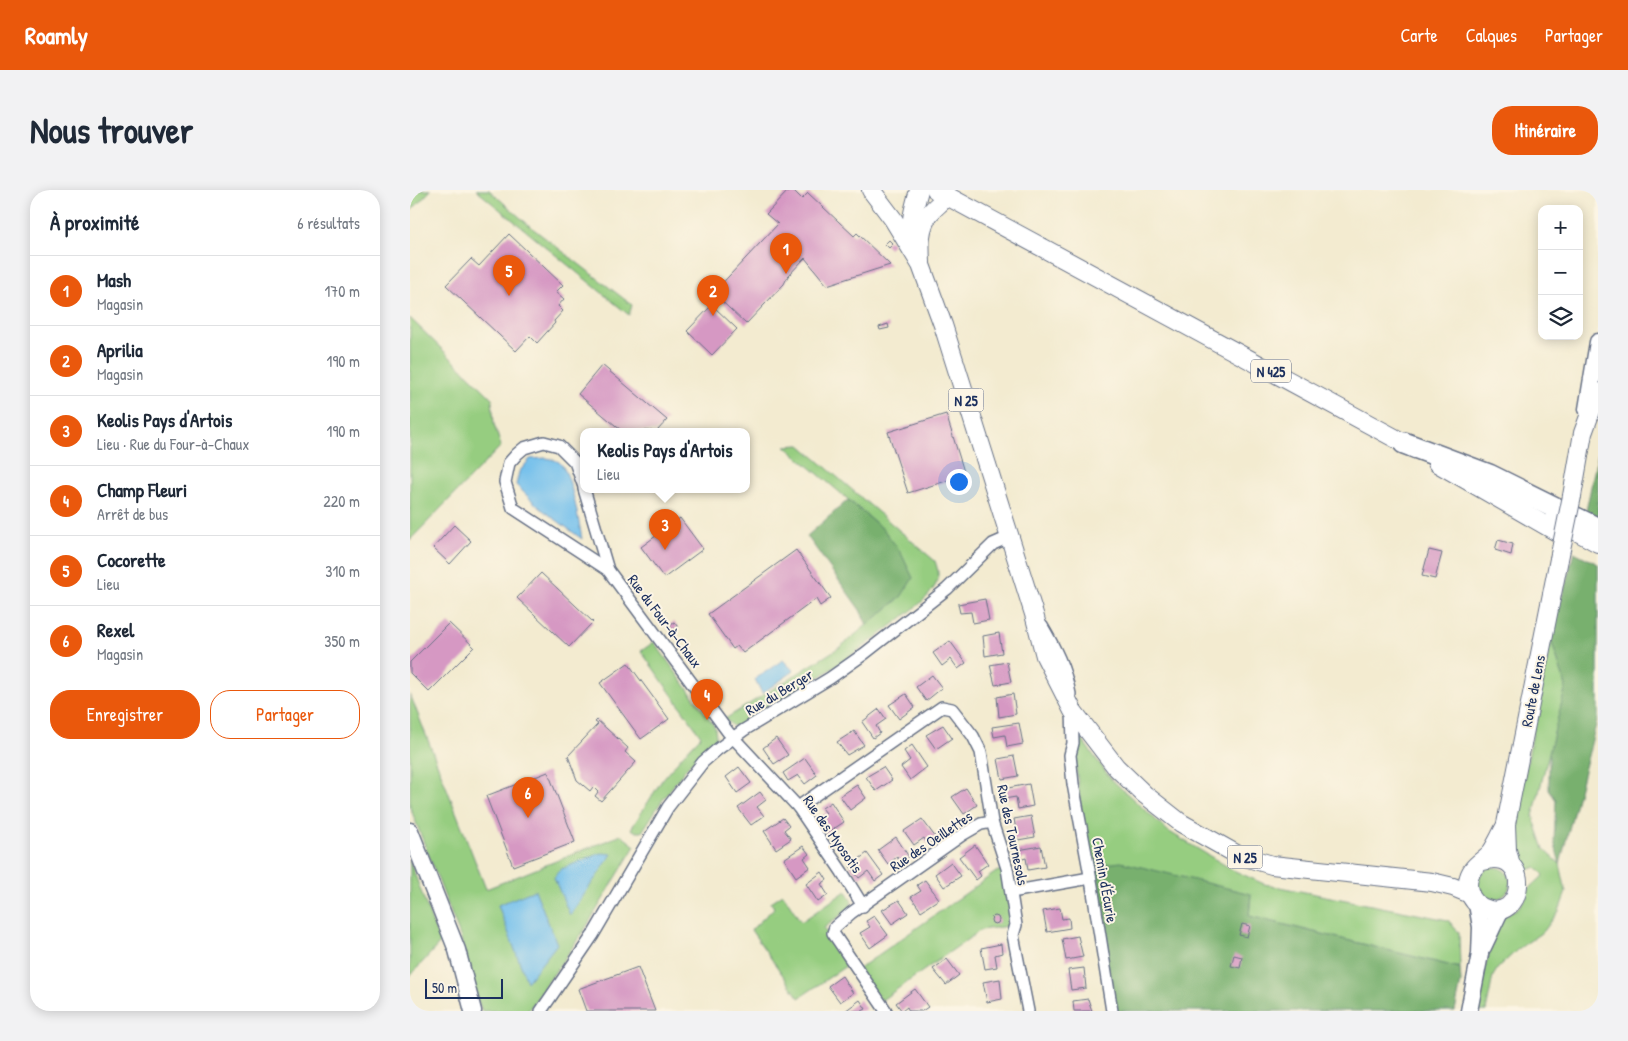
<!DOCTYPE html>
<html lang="fr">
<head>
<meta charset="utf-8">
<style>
	body { margin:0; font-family:"Patrick Hand",sans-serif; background:#f2f2f3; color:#1f2937 }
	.controls { position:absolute; right:15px; top:15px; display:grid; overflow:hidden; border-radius:10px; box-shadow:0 2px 12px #0003 }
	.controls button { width:45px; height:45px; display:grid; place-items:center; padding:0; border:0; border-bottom:1px solid #e0e1e3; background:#fff; color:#1f2937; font:25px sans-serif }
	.scale { position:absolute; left:15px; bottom:12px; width:78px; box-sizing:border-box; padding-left:5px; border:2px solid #1b2f5e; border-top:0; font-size:14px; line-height:18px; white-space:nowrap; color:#1b2f5e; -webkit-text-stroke:4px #fcf5e5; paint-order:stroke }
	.you { position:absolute; left:548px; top:291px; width:18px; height:18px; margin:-12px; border:4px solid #fff; border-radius:50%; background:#1a73e8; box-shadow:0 0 0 8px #1a73e833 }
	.badge { display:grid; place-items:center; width:32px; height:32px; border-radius:50%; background:#ea580c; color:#fff; font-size:16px; font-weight:700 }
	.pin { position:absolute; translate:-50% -41px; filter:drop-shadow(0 1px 2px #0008) }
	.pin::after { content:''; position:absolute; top:26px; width:18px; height:15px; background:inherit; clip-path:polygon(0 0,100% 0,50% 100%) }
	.popup { position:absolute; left:170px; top:238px; width:170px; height:65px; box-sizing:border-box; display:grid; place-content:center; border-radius:10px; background:#fff; filter:drop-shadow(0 1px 4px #0005); font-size:16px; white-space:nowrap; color:#747a83 }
	.popup b { font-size:19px; color:#1f2937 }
	.popup::after { content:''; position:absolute; left:50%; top:100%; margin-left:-10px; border:10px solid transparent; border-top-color:#fff }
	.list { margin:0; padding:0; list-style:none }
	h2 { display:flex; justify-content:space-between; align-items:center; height:65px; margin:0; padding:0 20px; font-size:21px }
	h2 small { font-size:16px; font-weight:400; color:#747a83 }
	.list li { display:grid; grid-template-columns:32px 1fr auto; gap:15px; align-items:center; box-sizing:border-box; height:70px; padding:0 20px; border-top:1px solid #e0e1e3 }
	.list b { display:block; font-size:19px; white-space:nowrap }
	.list p { margin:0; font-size:16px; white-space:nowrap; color:#747a83 }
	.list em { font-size:16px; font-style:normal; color:#747a83 }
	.actions { display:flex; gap:10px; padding:15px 20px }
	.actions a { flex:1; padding:11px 0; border:1px solid #ea580c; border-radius:20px; text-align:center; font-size:18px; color:#ea580c }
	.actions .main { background:#ea580c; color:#fff }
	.icon { flex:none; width:28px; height:28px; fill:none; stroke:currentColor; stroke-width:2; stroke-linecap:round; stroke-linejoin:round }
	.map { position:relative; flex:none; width:1188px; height:821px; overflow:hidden; border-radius:20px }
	header { display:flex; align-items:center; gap:30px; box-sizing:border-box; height:70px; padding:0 25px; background:#ea580c; color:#fff }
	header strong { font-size:24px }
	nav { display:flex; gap:28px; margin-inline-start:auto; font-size:18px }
	.intro { display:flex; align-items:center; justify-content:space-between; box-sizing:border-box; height:120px; padding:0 30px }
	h1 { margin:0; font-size:35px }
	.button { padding:12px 22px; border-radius:20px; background:#ea580c; color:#fff; font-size:18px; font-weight:700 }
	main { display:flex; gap:30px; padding:0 30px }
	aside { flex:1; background:#fff; border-radius:20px; box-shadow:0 2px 12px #0003 }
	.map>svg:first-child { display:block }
	.green { fill:#96cd80; stroke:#587e6f }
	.forest { fill:#78b06e; stroke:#4a7066 }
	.water { fill:#72bfec; stroke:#4677a5 }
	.building { fill:#d698c3 }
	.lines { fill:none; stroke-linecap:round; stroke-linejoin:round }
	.street-casing { stroke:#677186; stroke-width:14 }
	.secondary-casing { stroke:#677186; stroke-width:19 }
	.primary-casing { stroke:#677186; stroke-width:20 }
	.highway-casing { stroke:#677186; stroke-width:24 }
	.street { stroke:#fff; stroke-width:11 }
	.secondary { stroke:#fff; stroke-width:16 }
	.primary { stroke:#fff; stroke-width:18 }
	.highway { stroke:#fff; stroke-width:21 }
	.primary-bridge-casing { stroke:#677186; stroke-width:20; stroke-linecap:butt }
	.primary-bridge { stroke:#fff; stroke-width:18 }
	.labels { text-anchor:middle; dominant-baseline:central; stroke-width:4; stroke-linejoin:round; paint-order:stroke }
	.shield { fill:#fcf5e5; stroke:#5e6a86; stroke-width:1 }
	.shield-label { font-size:14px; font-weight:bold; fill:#1b2f5e }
	.street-label { font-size:15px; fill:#1b2f5e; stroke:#fcf5e5 }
</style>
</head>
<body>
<header>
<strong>Roamly</strong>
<nav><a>Carte</a><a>Calques</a><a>Partager</a></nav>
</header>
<div class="intro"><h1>Nous trouver</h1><a class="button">Itinéraire</a></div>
<main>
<aside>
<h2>À proximité<small>6 résultats</small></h2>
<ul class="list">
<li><span class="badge">1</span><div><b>Mash</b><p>Magasin</p></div><em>170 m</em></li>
<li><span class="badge">2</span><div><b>Aprilia</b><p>Magasin</p></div><em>190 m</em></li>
<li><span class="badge">3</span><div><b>Keolis Pays d'Artois</b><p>Lieu · Rue du Four-à-Chaux</p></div><em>190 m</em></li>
<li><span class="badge">4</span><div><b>Champ Fleuri</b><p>Arrêt de bus</p></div><em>220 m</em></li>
<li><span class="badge">5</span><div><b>Cocorette</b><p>Lieu</p></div><em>310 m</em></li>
<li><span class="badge">6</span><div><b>Rexel</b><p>Magasin</p></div><em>350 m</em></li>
</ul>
<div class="actions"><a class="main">Enregistrer</a><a>Partager</a></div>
</aside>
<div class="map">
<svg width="1188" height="821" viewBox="0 0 1188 821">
	<rect width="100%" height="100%" fill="#fcf5e5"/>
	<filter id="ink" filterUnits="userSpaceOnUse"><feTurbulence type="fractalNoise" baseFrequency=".02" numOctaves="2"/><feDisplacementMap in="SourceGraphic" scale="10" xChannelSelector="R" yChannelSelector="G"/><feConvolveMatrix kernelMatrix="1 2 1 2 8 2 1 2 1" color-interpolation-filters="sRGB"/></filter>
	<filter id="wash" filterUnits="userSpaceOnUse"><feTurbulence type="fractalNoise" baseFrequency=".0096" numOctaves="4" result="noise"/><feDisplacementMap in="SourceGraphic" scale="20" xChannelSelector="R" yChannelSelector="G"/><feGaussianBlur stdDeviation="1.12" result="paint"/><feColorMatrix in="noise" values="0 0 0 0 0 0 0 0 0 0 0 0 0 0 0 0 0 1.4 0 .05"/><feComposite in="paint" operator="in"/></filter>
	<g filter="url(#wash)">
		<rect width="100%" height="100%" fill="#f3ebd0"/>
		<!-- green -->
		<g class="green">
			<polygon points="8,0 21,0 0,22 0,7"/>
			<polygon points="66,0 79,0 121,37 222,115 219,125"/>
			<polygon points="0,128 82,208 84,234 91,256 0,350"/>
			<path d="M390,255L525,371C528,380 530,387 525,396C517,410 502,420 489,430C440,469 385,503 331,536H323L315,529L430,457L491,407L473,339L375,256Z"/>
			<polygon points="1141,450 1156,496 1123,626 1134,659 1150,674 1156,702 1149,721 1134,741 1108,759 1088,778 1083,786 1076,821 1065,821 1073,783 1089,732 1097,724 1108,718 1116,707 1119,699 1134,685 1126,677 1115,681 1110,676 1103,652 1107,615 1114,588"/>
			<polygon points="244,452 305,537 306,548 277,577 249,615 232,642 227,642 221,639 252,590 272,566 291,546 231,461"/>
			<polygon points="0,504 76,699 211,645 225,656 175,739 118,821 72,821 66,807 50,746 0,617"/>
			<polygon points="670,547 701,589 758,641 823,680 854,694 1038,730 1049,743 1050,778 839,726 841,705 678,676 663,553"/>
			<polygon points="0,671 30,753 0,786"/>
			<circle cx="1084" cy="693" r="16"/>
			<polygon points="597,678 606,735 571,740 469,812 447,780 586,682"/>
			<polygon points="436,701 442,711 440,718 414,738 436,776 389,808 341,740 364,718 361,712 373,704 391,732"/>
		</g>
		<!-- forest -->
		<g class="forest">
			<polygon points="1188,263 1188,326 1176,321"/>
			<polygon points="438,310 473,339 490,361 503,388 491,407 457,435 450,420 397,346"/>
			<polygon points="1164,362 1188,374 1188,527 1150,674 1144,651 1146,610 1139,600 1139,563 1156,496 1141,450 1149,413 1153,404"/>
			<polygon points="711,672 841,704 839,726 1050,778 1051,792 1045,821 702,821 678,676"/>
		</g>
		<!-- water -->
		<g class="water">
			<path d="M137,268C140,269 146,270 149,272C161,281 169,333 172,349L130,318L106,295L109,282L120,269Z"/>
			<polygon points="373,470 384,481 352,503 345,489"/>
			<polygon points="191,663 202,664 160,725 144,688 149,680"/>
			<polygon points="125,700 147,754 117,792 88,715"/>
		</g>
		<g id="blocks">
			<!-- building -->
			<g class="building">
				<polygon points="379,0 383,0 392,9 398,3 444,46 447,43 480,75 417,95 395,68 378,86 374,94 336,134 303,103 368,34 356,24"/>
				<polygon points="99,44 153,95 146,102 154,109 148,116 153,121 144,131 145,133 127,153 120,146 106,161 36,95 61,69 69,76"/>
				<polygon points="479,50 483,54 479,58 475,54"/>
				<polygon points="302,115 327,139 302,165 277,141"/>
				<polygon points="478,134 479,138 470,140 469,137"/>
				<polygon points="192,175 257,230 247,241 212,241 168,204"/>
				<polygon points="536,224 555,285 498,303 478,242"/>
				<polygon points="270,328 293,359 254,388 231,357"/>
				<polygon points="44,335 61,351 40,374 23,358"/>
				<polygon points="1088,350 1103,354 1101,365 1085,360"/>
				<polygon points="386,360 421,408 410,416 406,409 333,463 327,456 323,459 298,424"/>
				<polygon points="1019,360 1032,363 1025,389 1012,386"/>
				<polygon points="131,383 183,432 159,457 107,408"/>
				<polygon points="575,409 579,430 563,433 561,422 550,423 548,414"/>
				<polygon points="264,432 268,437 263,440 259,435"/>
				<polygon points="39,433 64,457 19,502 0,483 0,472"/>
				<polygon points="589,443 592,463 575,466 573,446"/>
				<polygon points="540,451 556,473 548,479 541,469 532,476 523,463"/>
				<polygon points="597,472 601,492 585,495 580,475"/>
				<polygon points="218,473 259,529 231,549 190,493"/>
				<polygon points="522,485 532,498 516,511 506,497"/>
				<polygon points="496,504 505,517 489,529 479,515"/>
				<polygon points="603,504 606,524 589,527 587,507"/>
				<polygon points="469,519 476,529 466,536 470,543 463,548 452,532"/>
				<polygon points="187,530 218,558 215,562 226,572 191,611 185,606 188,602 183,597 180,601 167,590 158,566 188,534 185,532"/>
				<polygon points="609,533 613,554 597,557 595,545 584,547 582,537"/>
				<polygon points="533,535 542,548 526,559 516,545"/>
				<polygon points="444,541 454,555 437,565 427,552"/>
				<polygon points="366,548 378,565 364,574 353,558"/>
				<polygon points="502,555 517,577 500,590 491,577 500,570 494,561"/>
				<polygon points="604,566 608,586 592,589 588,569"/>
				<polygon points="395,568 407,585 395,594 388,585 378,591 373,583"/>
				<polygon points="329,577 341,593 327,603 316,587"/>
				<polygon points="473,577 482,590 466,601 456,587"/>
				<polygon points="138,582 165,652 103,676 76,606"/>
				<polygon points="619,594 623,616 608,619 606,607 594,609 593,599"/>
				<polygon points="447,595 456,608 440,620 430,606"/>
				<polygon points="556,598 567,615 554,624 542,607"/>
				<polygon points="350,602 356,610 347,617 354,626 341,635 328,618"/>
				<polygon points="421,612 434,632 416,644 406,630 416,623 412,618"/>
				<polygon points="621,626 625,647 602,651 600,641 606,640 604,629"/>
				<polygon points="373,628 379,636 374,640 381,649 366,659 354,641"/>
				<polygon points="512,629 526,648 518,654 514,648 504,655 494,641"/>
				<polygon points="486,647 499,667 491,673 487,667 478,674 468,660"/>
				<polygon points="565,655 578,674 568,681 571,686 566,690 549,667"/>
				<polygon points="393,656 399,664 394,668 400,677 386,687 374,669"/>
				<polygon points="631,656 635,677 618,680 616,668 609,670 608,660"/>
				<polygon points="457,663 473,685 465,691 458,681 449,688 440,676"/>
				<polygon points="541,672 551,686 534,697 525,684"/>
				<polygon points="412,682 417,690 411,694 418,705 408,712 396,694"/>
				<polygon points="515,690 529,709 511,721 501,707 511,701 507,695"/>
				<polygon points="489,710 498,723 482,734 472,720"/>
				<polygon points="650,718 652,729 659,728 660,738 637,742 633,721"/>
				<polygon points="464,726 478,745 460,758 450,743 460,737 456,731"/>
				<circle cx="585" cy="730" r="4"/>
				<polygon points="832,734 840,736 837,747 829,745"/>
				<polygon points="668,746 673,767 656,770 652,749"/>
				<polygon points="591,754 592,763 585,765 587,777 575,779 571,758"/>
				<polygon points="824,765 832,767 830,778 821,776"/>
				<polygon points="537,769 549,785 536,795 523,779"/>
				<polygon points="228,777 245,821 176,821 168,799"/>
				<polygon points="674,778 676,798 661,800 658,780"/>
				<polygon points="432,786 443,803 430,812 418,796"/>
				<polygon points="590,789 592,809 577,812 573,792"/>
				<polygon points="505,799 518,817 512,821 499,821 497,817 492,821 486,813"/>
				<polygon points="678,809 682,821 664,821 663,811"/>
				<polygon points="450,810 456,819 452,821 435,821"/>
			</g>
		</g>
	</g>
	<g filter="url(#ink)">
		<use href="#blocks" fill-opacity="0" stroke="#677186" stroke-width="1"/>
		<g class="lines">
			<defs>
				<g id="street">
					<polyline points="174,297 165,272 149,256 134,252 114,258 107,264 99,273 95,292 103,318 198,380"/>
					<polyline points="174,299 198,380 318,542 388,617 432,682 453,716"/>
					<path d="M632,436C645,458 655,478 660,504"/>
					<polyline points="662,520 663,553 660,565 663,594 682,696 702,821"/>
					<polyline points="388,617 532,517 542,519 563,546 571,562 582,632 597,678 606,735 603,745 618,821"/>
					<polyline points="601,702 680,688"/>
					<polyline points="131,821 183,745 258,617 293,572 308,559 334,540 420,488 454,464 537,399 583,354 599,347"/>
					<polyline points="476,821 423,743 425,737 441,723 552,645 571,634 582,632"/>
				</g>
				<g id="secondary">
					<polyline points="1177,219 1188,152"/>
					<polyline points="0,641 47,760 63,821"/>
					<polyline points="1073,757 1091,719"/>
					<polyline points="1059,821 1070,764 1071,737 1067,714"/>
				</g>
				<g id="primary">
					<polyline points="461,0 483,29 511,75 533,135 624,424 635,466 663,521 706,577 734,604 771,633 828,665 862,675 1022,692 1043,697 1060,704"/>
					<polyline points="526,0 1005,259"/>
					<path d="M501,54C499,36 504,17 509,0"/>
					<path d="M511,72C510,55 509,37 520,23C525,17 532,12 537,6"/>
					<polyline points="1027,273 1154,346"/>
					<polyline points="1162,306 1173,243 1188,202"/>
					<polyline points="1144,329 1188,353"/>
					<path d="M1073,671C1124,656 1115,736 1074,718C1059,712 1053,693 1063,679C1068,672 1077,668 1082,661C1087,653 1091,644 1095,637"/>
					<polyline points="1101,675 1097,660 1096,634 1149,369"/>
				</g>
				<polyline id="highway" points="994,253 1079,285 1188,339"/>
			</defs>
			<!-- street casing -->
			<use href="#street" class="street-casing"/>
			<!-- secondary casing -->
			<use href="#secondary" class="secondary-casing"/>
			<!-- primary casing -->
			<use href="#primary" class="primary-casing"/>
			<!-- highway casing -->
			<use href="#highway" class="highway-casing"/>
			<!-- street -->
			<use href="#street" class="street"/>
			<!-- secondary -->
			<use href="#secondary" class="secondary"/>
			<!-- primary -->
			<use href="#primary" class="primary"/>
			<!-- highway -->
			<use href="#highway" class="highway"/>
			<defs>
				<polyline id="primary-bridge" points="1149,369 1162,306"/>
			</defs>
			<!-- primary-bridge casing -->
			<use href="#primary-bridge" class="primary-bridge-casing"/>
			<!-- primary-bridge -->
			<use href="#primary-bridge" class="primary-bridge"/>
		</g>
	</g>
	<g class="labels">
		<!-- shield labels -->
		<g class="shield">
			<rect x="841" y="169.5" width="40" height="23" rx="4"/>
			<rect x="538.5" y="198.5" width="35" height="23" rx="4"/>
			<rect x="817.5" y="655.5" width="35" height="23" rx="4"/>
		</g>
		<g class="shield-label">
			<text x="861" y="181">N 425</text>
			<text x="556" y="210">N 25</text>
			<text x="835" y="667">N 25</text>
		</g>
		<!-- street labels -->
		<g class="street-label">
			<text transform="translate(255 431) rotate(53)">Rue du Four-à-Chaux</text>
			<text transform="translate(1123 501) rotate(-79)">Route de Lens</text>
			<text transform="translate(369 502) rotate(-31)">Rue du Berger</text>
			<text transform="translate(423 644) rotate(55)">Rue des Myosotis</text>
			<text transform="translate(603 645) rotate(78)">Rue des Tournesols</text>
			<text transform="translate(521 651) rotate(-34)">Rue des Oeillettes</text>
			<text transform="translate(695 690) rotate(80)">Chemin d'Écurie</text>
		</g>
	</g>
</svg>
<div class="controls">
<button>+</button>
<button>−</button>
<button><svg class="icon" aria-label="layers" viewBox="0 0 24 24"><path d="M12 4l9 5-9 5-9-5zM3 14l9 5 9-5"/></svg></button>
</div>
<div class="scale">50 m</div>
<div class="you"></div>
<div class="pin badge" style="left:376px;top:84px">1</div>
<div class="pin badge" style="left:303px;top:126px">2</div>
<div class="pin badge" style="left:255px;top:360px">3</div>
<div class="popup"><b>Keolis Pays d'Artois</b>Lieu</div>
<div class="pin badge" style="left:297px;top:530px">4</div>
<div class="pin badge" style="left:99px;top:106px">5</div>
<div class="pin badge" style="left:118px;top:628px">6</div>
</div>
</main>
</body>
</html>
